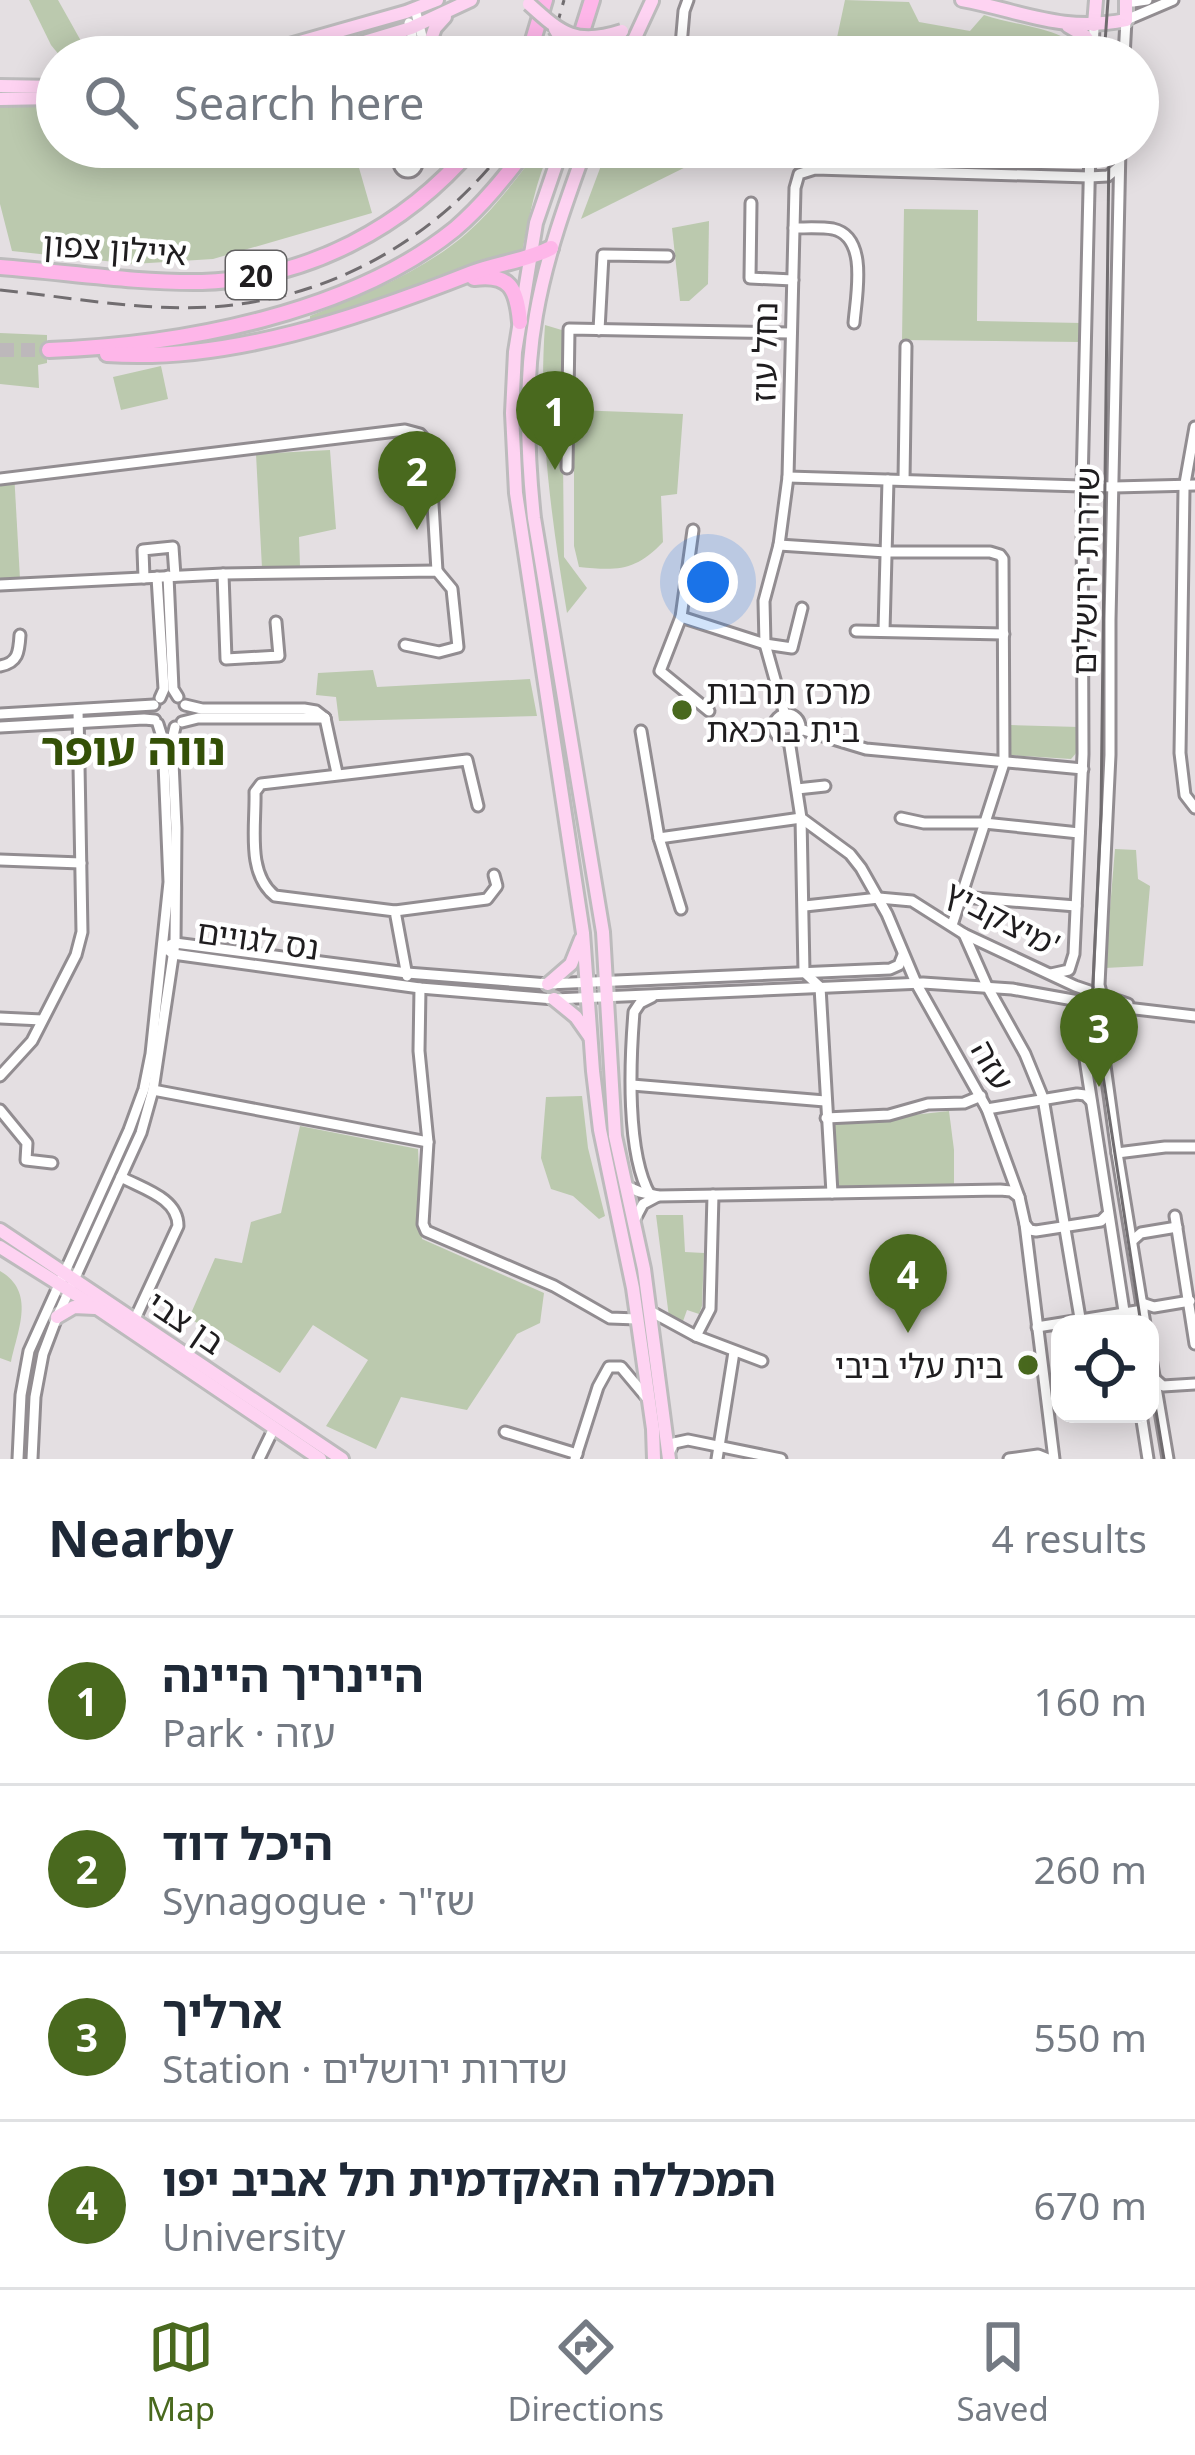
<!DOCTYPE html>
<html lang="en">
<head>
<meta charset="utf-8">
<style>
	body { margin:0; font-family:"Noto Sans","Noto Sans Hebrew",sans-serif; background:#f2f2f3; color:#1f2937 }
	.controls { position:absolute; right:36px; bottom:36px; display:grid; overflow:hidden; border-radius:24px; box-shadow:0 6px 30px #0003 }
	.controls button { width:108px; height:108px; display:grid; place-items:center; padding:0; border:0; border-bottom:3px solid #e0e1e3; background:#fff; color:#1f2937; font:60px sans-serif }
	.you { position:absolute; left:708px; top:582px; width:42px; height:42px; margin:-30px; border:9px solid #fff; border-radius:50%; background:#1a73e8; box-shadow:0 0 0 18px #1a73e833 }
	.badge { display:grid; place-items:center; width:78px; height:78px; border-radius:50%; background:#49691e; color:#fff; font-size:39px; font-weight:700 }
	.pin { position:absolute; translate:-50% -99px; filter:drop-shadow(0 3px 6px #0008) }
	.pin::after { content:''; position:absolute; top:63px; width:42px; height:36px; background:inherit; clip-path:polygon(0 0,100% 0,50% 100%) }
	.list { margin:0; padding:0; list-style:none }
	h2 { display:flex; justify-content:space-between; align-items:center; height:156px; margin:0; padding:0 48px; font-size:51px }
	h2 small { font-size:39px; font-weight:400; color:#747a83 }
	.list li { display:grid; grid-template-columns:78px 1fr auto; gap:36px; align-items:center; box-sizing:border-box; height:168px; padding:0 48px; border-top:3px solid #e0e1e3 }
	.list b { display:block; font-size:45px; white-space:nowrap }
	.list p { margin:0; font-size:39px; white-space:nowrap; color:#747a83 }
	.list em { font-size:39px; font-style:normal; color:#747a83 }
	.icon { flex:none; width:66px; height:66px; fill:none; stroke:currentColor; stroke-width:2; stroke-linecap:round; stroke-linejoin:round }
	.map { position:relative; flex:none; width:1195px; height:1459px; overflow:hidden }
	.search { position:absolute; background:#fff; box-shadow:0 6px 30px #0003; left:36px; right:36px; top:36px; height:132px; display:flex; align-items:center; gap:30px; box-sizing:border-box; padding:0 42px; border-radius:66px; color:#747a83; font-size:45px }
	.sheet { height:828px; background:#fff }
	nav { display:flex; justify-content:space-around; align-items:center; box-sizing:border-box; height:168px; border-top:3px solid #e0e1e3; background:#fff; font-size:33px; color:#747a83 }
	nav a { display:grid; justify-items:center; gap:6px }
	nav .on { color:#49691e }
	.map>svg:first-child { display:block }
	.green { fill:#bbc9ae }
	.lines { fill:none; stroke-linecap:round; stroke-linejoin:round }
	.highway-tunnel { stroke:#bdb8bb; stroke-width:14; stroke-dasharray:14 7; stroke-linecap:butt }
	.minor-casing { stroke:#928d91; stroke-width:15 }
	.major-casing { stroke:#bcbbbc; stroke-width:18 }
	.highway-casing { stroke:#bcbbbc; stroke-width:20 }
	.minor { stroke:#fff; stroke-width:9 }
	.major { stroke:#fed3f2; stroke-width:12 }
	.highway { stroke:#feb6e9; stroke-width:14 }
	.tram { stroke:#716d70; stroke-width:3 }
	.rail { stroke:#716d70; stroke-width:3; stroke-dasharray:18 9; stroke-linecap:butt }
	.major-bridge-casing { stroke:#bcbbbc; stroke-width:18; stroke-linecap:butt }
	.major-bridge { stroke:#fed3f2; stroke-width:12 }
	.poi-dot { fill:#49691e; stroke:#fff; stroke-width:4.5 }
	.labels { text-anchor:middle; dominant-baseline:central; stroke-width:9; stroke-linejoin:round; paint-order:stroke }
	.shield { fill:#fff; stroke:#626162; stroke-width:3 }
	.shield-label { font-size:30px; font-weight:bold; fill:#1f1d1f }
	.street-label { font-size:33px; fill:#1f1d1f; stroke:#fff }
	.poi-label { font-size:33px; fill:#1f1d1f; stroke:#fff; text-anchor:start }
	.district-label { font-size:45px; font-weight:bold; fill:#345007; stroke:#fff }
</style>
</head>
<body>
<div class="map">
<svg width="1195" height="1459" viewBox="0 0 1195 1459">
	<rect width="100%" height="100%" fill="#e4dfe2"/>
	<!-- green -->
	<g class="green">
		<polygon points="29,0 58,0 90,57 60,56 51,45"/>
		<path d="M845,0L909,2L919,22L970,31L984,15C1017,27 1067,26 1086,57H720L721,46L835,47Z"/>
		<polygon points="57,102 57,147 353,147 372,213 213,259 133,264 12,251 0,204 0,107"/>
		<path d="M540,147H552C535,180 530,216 522,252L467,266L386,301L310,321V316C365,294 422,272 467,233C495,208 518,177 540,147Z"/>
		<polygon points="608,147 726,147 581,219"/>
		<polygon points="904,209 978,210 977,321 1082,323 1081,342 902,340"/>
		<polygon points="709,221 708,284 689,301 680,301 672,228"/>
		<path d="M545,325L565,331L562,362L564,557L587,588L567,613C551,517 538,422 545,325Z"/>
		<polygon points="0,333 47,335 47,363 38,365 39,388 0,384"/>
		<polygon points="161,366 168,399 121,410 113,377"/>
		<path d="M574,410L683,414L677,494L661,496L663,542C636,571 617,571 579,567L574,546Z"/>
		<polygon points="330,450 336,529 299,537 300,566 262,568 256,454"/>
		<polygon points="14,472 20,579 0,581 0,474"/>
		<polygon points="373,670 377,687 530,679 537,716 339,721 336,697 316,695 318,673"/>
		<polygon points="1011,725 1079,727 1078,751 1071,759 1010,755"/>
		<polygon points="1115,849 1136,850 1138,879 1150,886 1143,966 1105,968"/>
		<polygon points="582,1096 588,1148 605,1216 599,1219 573,1196 551,1189 541,1158 546,1097"/>
		<polygon points="949,1111 954,1150 954,1184 836,1186 831,1124"/>
		<polygon points="300,1126 418,1149 422,1239 544,1293 540,1323 517,1334 467,1410 401,1397 376,1449 326,1426 368,1360 313,1325 280,1373 189,1318 215,1258 242,1263 251,1222 281,1213"/>
		<polygon points="656,1215 683,1215 685,1252 704,1253 702,1306 699,1314 687,1310 682,1324 669,1317"/>
		<path d="M0,1271C36,1292 18,1329 11,1362L0,1358Z"/>
	</g>
	<g class="lines">
		<!-- highway-tunnel -->
		<polyline class="highway-tunnel" points="0,350 49,350"/>
		<defs>
			<g id="minor">
				<polyline points="1127,0 1133,2 1147,0"/>
				<polyline points="415,9 426,52"/>
				<polyline points="409,23 417,57"/>
				<polyline points="680,57 684,11 688,0"/>
				<polyline points="1093,57 1094,25"/>
				<polyline points="1124,57 1126,20 1173,0"/>
				<circle cx="408" cy="163" r="9"/>
				<polyline points="751,203 750,278 793,280"/>
				<path d="M794,228C807,228 821,227 833,229C869,237 856,296 854,323"/>
				<polyline points="599,330 603,255 668,256"/>
				<polyline points="1195,427 1184,489 1180,753 1185,795 1195,808"/>
				<polyline points="567,468 569,329 791,333"/>
				<polyline points="788,477 1114,487 1195,485"/>
				<polyline points="0,479 405,430 420,434 428,443 430,454 437,571"/>
				<polyline points="904,480 906,346"/>
				<polyline points="693,530 681,617 660,671 709,711"/>
				<polyline points="779,545 886,552 990,552 1000,555 1003,559 1004,763 952,925"/>
				<polyline points="223,574 226,659 279,656 276,622"/>
				<polyline points="168,576 173,689 178,697"/>
				<polyline points="157,577 164,689 160,698"/>
				<polyline points="144,578 143,550 173,547 175,576"/>
				<polyline points="0,585 223,574 437,571 452,589 458,647 439,652 405,645"/>
				<polyline points="681,617 765,644 792,648 802,608"/>
				<polyline points="856,631 1004,634"/>
				<polyline points="884,631 888,480"/>
				<path d="M0,666C18,663 19,652 20,635"/>
				<polyline points="185,705 202,709 304,709 316,711 325,718"/>
				<polyline points="0,714 154,705"/>
				<circle cx="787" cy="727" r="13"/>
				<polyline points="785,715 765,644 764,601 779,545 788,477 795,188 799,174 815,169 1089,177 1108,176 1119,167"/>
				<polyline points="325,718 337,773"/>
				<polyline points="182,722 198,718 325,718"/>
				<polyline points="0,727 144,719 155,720"/>
				<polyline points="800,729 866,749 1083,769"/>
				<polyline points="641,731 659,838 681,909"/>
				<polyline points="789,740 801,818 850,854 861,868 887,914 916,983 987,1109 1019,1197 1025,1224 1054,1459"/>
				<polyline points="797,789 825,786"/>
				<polyline points="901,818 924,823 984,823 1079,833"/>
				<polyline points="659,838 801,818 804,972 820,987"/>
				<polyline points="0,860 81,863"/>
				<polyline points="962,897 1076,906"/>
				<polyline points="805,906 879,898 912,901 964,934 1075,986 1128,1004"/>
				<polyline points="395,911 487,899 497,886 494,875"/>
				<polyline points="964,934 987,986 1025,1054 1043,1098 1081,1324"/>
				<polyline points="170,945 175,943 407,973 548,984 890,969 899,965 903,955"/>
				<polyline points="164,947 173,954 420,988 554,999 923,983 1012,989 1101,1005 1195,1016"/>
				<polyline points="1051,974 1069,970 1074,954 1083,754 1082,486 1090,147"/>
				<path d="M407,976L395,911L275,896C246,873 256,826 255,792L261,784L467,760L478,806"/>
				<polyline points="820,987 832,1193"/>
				<polyline points="420,988 419,1051 428,1142 423,1224 426,1231 554,1286 610,1318 637,1319"/>
				<polyline points="1102,996 1099,985 1110,755 1110,620 1120,147"/>
				<polyline points="1076,1001 1126,1324"/>
				<polyline points="1101,1005 1100,1029 1117,1153 1145,1324"/>
				<polyline points="0,1018 42,1020"/>
				<polyline points="0,1076 32,1041 76,955 82,932 78,710"/>
				<polyline points="632,1085 825,1101"/>
				<polyline points="153,1090 428,1142"/>
				<polyline points="987,1109 1077,1094 1085,1095 1091,1101"/>
				<polyline points="0,1110 27,1143 26,1160 52,1163"/>
				<polyline points="826,1118 889,1115 928,1104 964,1103 981,1096"/>
				<polyline points="1117,1153 1165,1147 1195,1147"/>
				<path d="M121,1177C143,1189 178,1198 178,1226L134,1321"/>
				<polyline points="626,1186 640,1192 658,1196 1000,1190 1011,1191 1019,1197"/>
				<path d="M650,1195C626,1153 630,1061 634,1012L640,1003L652,997"/>
				<polyline points="1175,1216 1195,1344"/>
				<polyline points="634,1221 643,1204 658,1196"/>
				<polyline points="1025,1224 1030,1230 1036,1231 1101,1221 1108,1214"/>
				<polyline points="1132,1241 1141,1233 1177,1227"/>
				<polyline points="1142,1303 1154,1307 1190,1301"/>
				<polyline points="650,1311 696,1336 762,1361"/>
				<polyline points="1037,1327 1143,1310"/>
				<polyline points="696,1336 710,1309 713,1195"/>
				<polyline points="1150,1352 1168,1459"/>
				<polyline points="1154,1378 1163,1386 1195,1384"/>
				<polyline points="1141,1414 1148,1459"/>
				<polyline points="505,1432 577,1454"/>
				<polyline points="669,1453 674,1443 688,1440 781,1459"/>
				<polyline points="18,1459 21,1395 29,1351 129,1130 144,1089 151,1054 169,882 163,740 158,724"/>
				<polyline points="32,1459 35,1397 43,1354 57,1317 141,1133 153,1090 175,943 176,828 172,740 175,727"/>
				<polyline points="259,1459 274,1428"/>
				<polyline points="575,1459 598,1387 609,1367 621,1367 647,1398"/>
				<polyline points="717,1459 734,1352"/>
				<polyline points="1009,1459 1038,1455 1048,1459"/>
			</g>
			<g id="major">
				<path d="M962,0C1022,11 1062,33 1126,20V0"/>
				<polyline points="1094,25 1096,0"/>
				<polyline points="1068,26 1085,36 1093,47"/>
				<polyline points="389,38 402,40 416,50"/>
				<polyline points="426,53 435,28 445,17"/>
				<polyline points="247,57 406,12 437,0"/>
				<polyline points="314,57 411,28 471,0"/>
				<polyline points="626,57 652,1"/>
				<polyline points="0,86 57,87"/>
				<polyline points="0,99 57,98"/>
				<polyline points="562,147 536,223 515,352 512,413 516,493 583,933 593,1071 600,1130 633,1288 653,1429 654,1459"/>
				<path d="M586,147C566,202 546,257 536,315C524,382 527,452 534,518L603,932L615,1136L644,1269L669,1459"/>
				<polyline points="548,984 571,964 581,939"/>
				<polyline points="554,999 576,1017 590,1037"/>
				<polyline points="0,1230 342,1459"/>
				<polyline points="0,1247 97,1308 320,1459"/>
				<polyline points="57,1317 74,1307 95,1308"/>
			</g>
			<g id="highway">
				<polyline points="528,57 545,0"/>
				<polyline points="574,57 592,0"/>
				<path d="M0,267C67,272 135,283 202,282C308,279 405,227 473,147"/>
				<path d="M474,278C510,273 517,289 520,322"/>
				<path d="M49,350C181,345 350,314 455,229C483,205 506,176 528,147"/>
				<path d="M107,354C229,363 360,317 472,273C498,263 526,261 551,248"/>
			</g>
		</defs>
		<!-- minor casing -->
		<use href="#minor" class="minor-casing"/>
		<!-- major casing -->
		<use href="#major" class="major-casing"/>
		<!-- highway casing -->
		<use href="#highway" class="highway-casing"/>
		<!-- minor -->
		<use href="#minor" class="minor"/>
		<!-- major -->
		<use href="#major" class="major"/>
		<!-- highway -->
		<use href="#highway" class="highway"/>
		<!-- tram -->
		<g class="tram">
			<polyline points="1104,57 1108,0"/>
			<polyline points="1109,147 1101,814 1092,1004 1141,1324"/>
			<polyline points="1150,1375 1164,1459"/>
		</g>
		<!-- rail -->
		<g class="rail">
			<polyline points="548,57 564,0"/>
			<path d="M0,290C69,297 140,311 210,307C328,300 434,241 506,147"/>
		</g>
		<defs>
			<g id="major-bridge">
				<path d="M529,4C562,34 576,46 622,31"/>
				<polyline points="555,29 572,57"/>
			</g>
		</defs>
		<!-- major-bridge casing -->
		<use href="#major-bridge" class="major-bridge-casing"/>
		<!-- major-bridge -->
		<use href="#major-bridge" class="major-bridge"/>
	</g>
	<!-- markers -->
	<g class="poi-dot">
		<circle cx="682" cy="710" r="12"/>
		<circle cx="1028" cy="1365" r="12"/>
	</g>
	<g class="labels">
		<!-- shield labels -->
		<rect class="shield" x="226" y="251" width="60" height="48" rx="9"/>
		<g class="shield-label">
			<text x="256" y="275">20</text>
		</g>
		<!-- street labels -->
		<g class="street-label">
			<text transform="translate(115 248) rotate(4)">איילון צפון</text>
			<text transform="translate(764 352) rotate(-89)">נחל עוז</text>
			<text transform="translate(1085 571) rotate(-89)">שדרות ירושלים</text>
			<text transform="translate(1003 918) rotate(28)">מיצקביץ'</text>
			<text transform="translate(258 939) rotate(8)">נס לגויים</text>
			<text transform="translate(993 1065) rotate(61)">עזה</text>
			<text transform="translate(186 1322) rotate(34)">בן צבי</text>
		</g>
		<!-- poi labels -->
		<g class="poi-label">
			<text x="706" y="691">מרכז תרבות<tspan x="706" dy="38">בית ברכאת</tspan></text>
			<text x="1004" y="1365" text-anchor="end">בית עלי ביבי</text>
		</g>
		<!-- district labels -->
		<g class="district-label">
			<text x="133" y="747">נווה עופר</text>
		</g>
	</g>
</svg>
<div class="controls">
<button><svg class="icon" aria-label="locate" viewBox="0 0 24 24"><circle cx="12" cy="12" r="6"/><path d="M12 2v4M12 18v4M2 12h4M18 12h4"/></svg></button>
</div>
<div class="you"></div>
<div class="pin badge" style="left:555px;top:470px">1</div>
<div class="pin badge" style="left:417px;top:530px">2</div>
<div class="pin badge" style="left:1099px;top:1087px">3</div>
<div class="pin badge" style="left:908px;top:1333px">4</div>
<div class="search"><svg class="icon" aria-label="search" viewBox="0 0 24 24"><circle cx="10" cy="10" r="6"/><path d="M15 15l6 6"/></svg>Search here</div>
</div>
<section class="sheet">
<h2>Nearby<small>4 results</small></h2>
<ul class="list">
<li><span class="badge">1</span><div><b>היינריך היינה</b><p>Park · עזה</p></div><em>160 m</em></li>
<li><span class="badge">2</span><div><b>היכל דוד</b><p>Synagogue · שז&quot;ר</p></div><em>260 m</em></li>
<li><span class="badge">3</span><div><b>ארליך</b><p>Station · שדרות ירושלים</p></div><em>550 m</em></li>
<li><span class="badge">4</span><div><b>המכללה האקדמית תל אביב יפו</b><p>University</p></div><em>670 m</em></li>
</ul>
</section>
<nav>
<a class="on"><svg class="icon" aria-label="map" viewBox="0 0 24 24"><path d="M3 6l6-2 6 2 6-2v14l-6 2-6-2-6 2zM9 4v14M15 6v14"/></svg>Map</a>
<a><svg class="icon" aria-label="directions" viewBox="0 0 24 24"><path d="M12 3l9 9-9 9-9-9zM9 14v-3h6M13 9l2 2-2 2"/></svg>Directions</a>
<a><svg class="icon" aria-label="saved" viewBox="0 0 24 24"><path d="M7 4h10v16l-5-4-5 4z"/></svg>Saved</a>
</nav>
</body>
</html>
